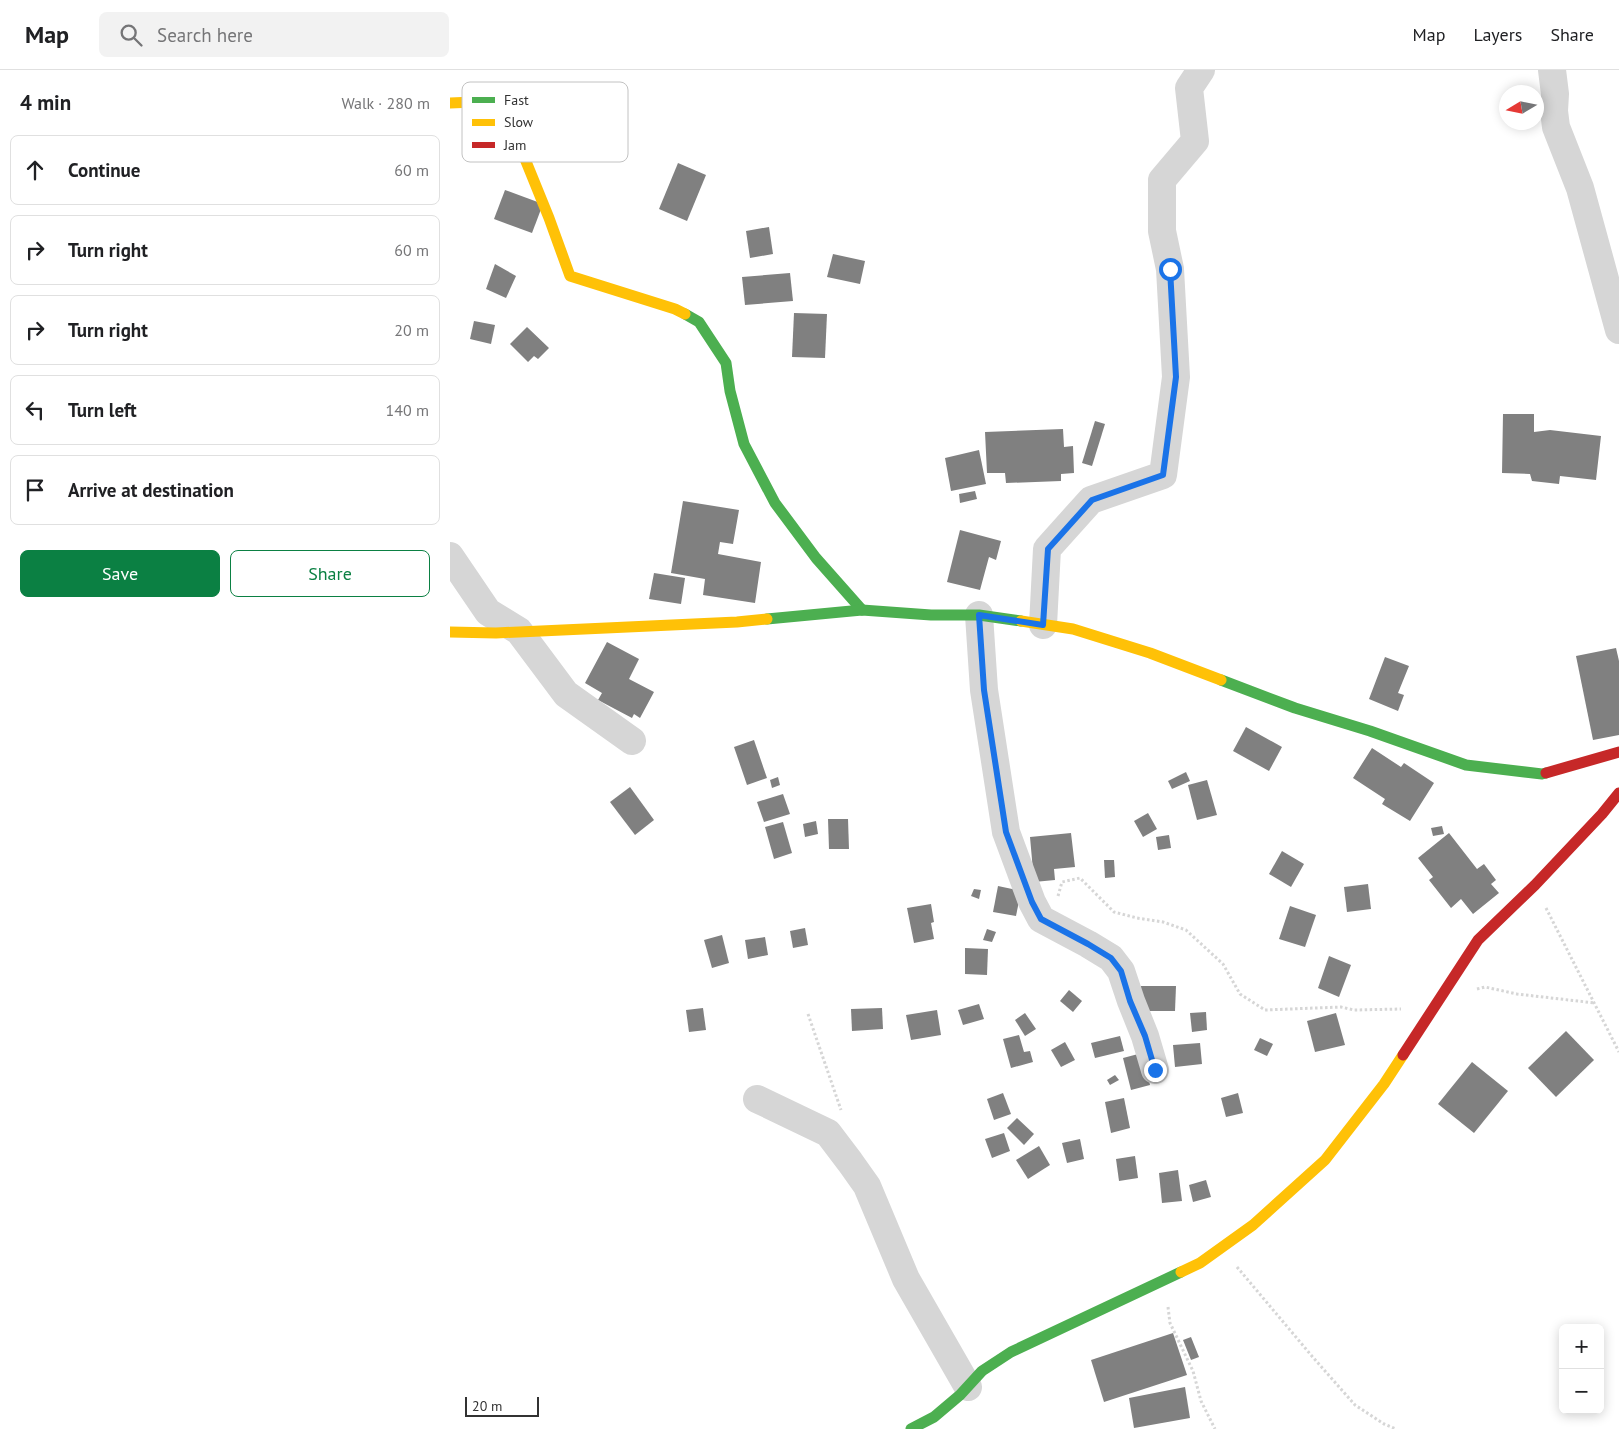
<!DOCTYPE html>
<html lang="en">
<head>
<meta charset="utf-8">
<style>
	body { margin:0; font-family:"PT Sans",sans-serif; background:#f2f2f2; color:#202124 }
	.controls { position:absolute; right:15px; bottom:15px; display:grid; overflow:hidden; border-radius:8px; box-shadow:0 2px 12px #0003 }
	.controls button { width:45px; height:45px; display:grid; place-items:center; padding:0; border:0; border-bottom:1px solid #e0e0e0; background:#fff; color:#202124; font:25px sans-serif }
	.compass { position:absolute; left:1049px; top:15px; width:45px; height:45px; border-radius:50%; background:#fff; box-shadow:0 2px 12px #0003; rotate:260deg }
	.scale { position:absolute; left:15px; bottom:12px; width:74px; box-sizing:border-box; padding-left:5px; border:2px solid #323232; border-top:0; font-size:14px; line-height:18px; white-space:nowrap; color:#323232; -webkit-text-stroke:4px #fff; paint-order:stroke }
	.stop { position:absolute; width:15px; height:15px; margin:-11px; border:4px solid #1a73e8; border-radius:50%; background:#fff }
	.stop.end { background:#1a73e8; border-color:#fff; box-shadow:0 1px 5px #0008 }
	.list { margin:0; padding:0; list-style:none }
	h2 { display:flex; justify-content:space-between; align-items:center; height:65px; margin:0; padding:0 20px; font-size:21px }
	h2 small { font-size:16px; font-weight:400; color:#757577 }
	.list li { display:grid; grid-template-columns:32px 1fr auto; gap:15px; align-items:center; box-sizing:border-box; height:70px; margin:0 10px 10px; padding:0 10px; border:1px solid #e0e0e0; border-radius:8px }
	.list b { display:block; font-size:19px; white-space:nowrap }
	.list em { font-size:16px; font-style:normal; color:#757577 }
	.actions { display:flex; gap:10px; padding:15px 20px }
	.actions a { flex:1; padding:11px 0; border:1px solid #0b8043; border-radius:8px; text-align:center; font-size:18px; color:#0b8043 }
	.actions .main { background:#0b8043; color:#fff }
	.icon { flex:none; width:28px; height:28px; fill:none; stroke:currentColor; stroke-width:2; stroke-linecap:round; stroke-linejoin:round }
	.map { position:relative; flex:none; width:1169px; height:1359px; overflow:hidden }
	header { display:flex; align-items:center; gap:30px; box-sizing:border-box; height:70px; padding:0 25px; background:#fff; border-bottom:1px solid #e0e0e0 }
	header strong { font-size:24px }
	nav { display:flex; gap:28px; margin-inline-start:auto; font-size:18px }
	.search { width:350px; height:45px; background:#f2f2f2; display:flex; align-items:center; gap:12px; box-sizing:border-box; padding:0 18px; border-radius:8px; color:#757577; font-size:19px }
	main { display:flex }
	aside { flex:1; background:#fff }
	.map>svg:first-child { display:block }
	.building { fill:#808080 }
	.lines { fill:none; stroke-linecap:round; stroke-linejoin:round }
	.path { stroke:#d6d6d6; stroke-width:3; stroke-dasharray:2.5 2.5; stroke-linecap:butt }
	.street { stroke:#d6d6d6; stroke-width:28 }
	.fast { stroke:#4caf50; stroke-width:11 }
	.slow { stroke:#ffc107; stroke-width:11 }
	.jam { stroke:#c62828; stroke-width:11 }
	.route { stroke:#1a73e8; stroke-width:6 }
	.key { fill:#fff; stroke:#c2c2c2; stroke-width:1 }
	.key-label { font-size:14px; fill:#323232 }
</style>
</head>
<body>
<header>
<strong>Map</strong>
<div class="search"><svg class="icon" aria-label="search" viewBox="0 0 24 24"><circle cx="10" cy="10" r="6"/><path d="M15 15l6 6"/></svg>Search here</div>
<nav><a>Map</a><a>Layers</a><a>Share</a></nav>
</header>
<main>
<aside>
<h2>4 min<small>Walk · 280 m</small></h2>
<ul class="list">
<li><svg class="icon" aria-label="ahead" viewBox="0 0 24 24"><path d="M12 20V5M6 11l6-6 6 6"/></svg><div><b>Continue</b></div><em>60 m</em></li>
<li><svg class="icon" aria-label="right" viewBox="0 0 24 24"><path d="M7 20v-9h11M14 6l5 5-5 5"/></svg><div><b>Turn right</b></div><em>60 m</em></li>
<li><svg class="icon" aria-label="right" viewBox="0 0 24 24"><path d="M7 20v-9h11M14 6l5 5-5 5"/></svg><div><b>Turn right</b></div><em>20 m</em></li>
<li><svg class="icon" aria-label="left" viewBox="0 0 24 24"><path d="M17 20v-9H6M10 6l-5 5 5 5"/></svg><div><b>Turn left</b></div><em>140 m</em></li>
<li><svg class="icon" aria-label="arrive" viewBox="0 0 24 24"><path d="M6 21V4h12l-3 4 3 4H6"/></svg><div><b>Arrive at destination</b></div></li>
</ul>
<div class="actions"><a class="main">Save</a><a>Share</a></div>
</aside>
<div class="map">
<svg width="1169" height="1359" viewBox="0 0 1169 1359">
	<rect width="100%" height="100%" fill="#fff"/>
	<!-- building -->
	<g class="building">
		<polygon points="228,93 256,105 237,151 209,139"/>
		<polygon points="55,120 93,134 82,163 44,149"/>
		<polygon points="319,157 323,184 300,188 296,161"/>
		<polygon points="383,184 415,191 410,214 377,207"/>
		<polygon points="45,194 66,206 56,228 36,219"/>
		<polygon points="340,203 343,231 295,235 292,207"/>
		<polygon points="344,243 377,244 375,288 342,287"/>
		<polygon points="24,251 45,255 41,274 20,269"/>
		<polygon points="77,257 99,278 88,289 84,286 78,292 60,274"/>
		<polygon points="1053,344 1084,344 1084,362 1100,360 1151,366 1146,410 1110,406 1109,414 1082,411 1080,404 1052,403"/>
		<polygon points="645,351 655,354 642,396 632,393"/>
		<polygon points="613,359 614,377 623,376 624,403 611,404 611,411 556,413 555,403 537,403 535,362"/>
		<polygon points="529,380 536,414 501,421 495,388"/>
		<polygon points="525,421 527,429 510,433 509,424"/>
		<polygon points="233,431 289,440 283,474 270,472 268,484 311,492 305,533 253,525 255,509 221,503"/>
		<polygon points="510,460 551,471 546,490 539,487 530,520 497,512"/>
		<polygon points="204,503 235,508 231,534 199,529"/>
		<polygon points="157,572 189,589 179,609 204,622 190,648 184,644 182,648 148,630 152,623 135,613"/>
		<polygon points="1166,578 1169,591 1169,665 1143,670 1126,586"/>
		<polygon points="935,587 959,596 948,623 954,625 948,641 919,629"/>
		<polygon points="796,657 832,677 819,701 783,681"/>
		<polygon points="304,670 317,708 297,715 284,677"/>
		<polygon points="922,678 951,697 954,693 984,713 960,751 932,734 935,729 903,708"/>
		<polygon points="736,702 740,711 722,719 718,711"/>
		<polygon points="328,707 330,715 322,718 320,710"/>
		<polygon points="757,710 767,745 747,750 738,715"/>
		<polygon points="180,717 204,750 185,765 160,732"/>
		<polygon points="333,724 340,744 314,752 307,732"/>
		<polygon points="698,743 707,759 693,767 684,751"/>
		<polygon points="378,749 398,749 399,779 379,779"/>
		<polygon points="366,751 368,764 355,767 353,754"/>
		<polygon points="333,752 342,783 324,789 315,757"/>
		<polygon points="992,756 994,764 983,766 981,758"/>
		<polygon points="621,763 625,797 604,799 605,810 584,812 580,767"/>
		<polygon points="999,763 1027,799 1034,794 1046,810 1041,814 1049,823 1023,844 1011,829 1001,838 979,810 983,807 968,788"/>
		<polygon points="719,765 721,778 708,780 706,767"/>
		<polygon points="832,781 854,794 841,817 819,804"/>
		<polygon points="654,790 664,790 665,807 655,808"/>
		<polygon points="918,814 921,839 897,842 894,817"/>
		<polygon points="548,816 571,821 566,846 543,842"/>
		<polygon points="524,819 531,820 529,829 521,826"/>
		<polygon points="481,834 484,852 481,853 484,869 464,873 457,838"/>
		<polygon points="840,836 866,845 855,877 829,869"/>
		<polygon points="355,858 358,875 343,878 340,861"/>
		<polygon points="537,859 546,862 542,872 533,870"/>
		<polygon points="272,865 279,893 262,898 254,870"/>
		<polygon points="315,867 318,885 298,889 295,870"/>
		<polygon points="515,878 538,879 537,905 515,904"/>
		<polygon points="879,886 901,895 889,927 868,918"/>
		<polygon points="691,916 726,916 725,941 691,941"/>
		<polygon points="619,920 632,931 623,942 610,931"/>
		<polygon points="529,934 534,949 513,955 508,940"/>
		<polygon points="253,938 256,960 239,962 236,940"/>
		<polygon points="432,938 433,959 402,961 401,939"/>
		<polygon points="487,940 491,965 461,970 456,945"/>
		<polygon points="756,942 757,960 742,962 740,943"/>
		<polygon points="575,943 586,959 575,966 565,950"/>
		<polygon points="886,943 895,975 865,982 857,951"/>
		<polygon points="1116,961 1144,990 1106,1027 1078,998"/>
		<polygon points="569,965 574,982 580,981 583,992 561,998 553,969"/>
		<polygon points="670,966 674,981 645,988 641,973"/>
		<polygon points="810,968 823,974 817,986 804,980"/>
		<polygon points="615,972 625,990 611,997 601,980"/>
		<polygon points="750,973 752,994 725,997 723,975"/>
		<polygon points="692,983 700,1015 681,1020 673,988"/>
		<polygon points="1022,992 1058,1021 1024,1063 988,1034"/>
		<polygon points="665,1005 669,1010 660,1015 657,1010"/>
		<polygon points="553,1023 561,1044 544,1050 537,1029"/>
		<polygon points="788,1023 793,1043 776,1047 771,1028"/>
		<polygon points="674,1028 680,1058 661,1063 655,1032"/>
		<polygon points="567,1048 584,1064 574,1075 557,1058"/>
		<polygon points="554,1063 560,1081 542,1088 535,1069"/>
		<polygon points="630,1069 634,1089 617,1093 612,1073"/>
		<polygon points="589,1076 600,1095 578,1109 566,1090"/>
		<polygon points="685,1086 688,1108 669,1111 666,1089"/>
		<polygon points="728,1100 732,1131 712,1133 709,1103"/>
		<polygon points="756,1110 761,1127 743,1132 739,1115"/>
		<polygon points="723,1263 737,1305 654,1332 641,1290"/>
		<polygon points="741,1267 749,1287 741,1290 733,1270"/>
		<polygon points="735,1317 740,1348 684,1358 679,1328"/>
	</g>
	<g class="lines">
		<!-- path -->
		<g class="path">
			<polyline points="608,826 612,812 630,808 664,842 687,848 713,852 736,860 773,894 790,924 815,940 891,937 904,940 951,939"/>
			<polyline points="1096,838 1169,982"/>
			<polyline points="1027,919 1035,917 1067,924 1145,933"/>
			<polyline points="358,944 391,1040"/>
			<polyline points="787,1197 861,1285 905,1335 934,1354 946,1359"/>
			<polyline points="718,1237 720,1253 743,1301 751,1331 765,1359"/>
		</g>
		<!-- street -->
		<g class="street">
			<polyline points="1102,0 1105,24 1104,41 1106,57 1130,118 1169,260"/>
			<polyline points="0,486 38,542 69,561 116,624 182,671"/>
			<polyline points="529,545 534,620 556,762 582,832 591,849 638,874 661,888 671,901 681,931 695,966 705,1000"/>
			<polyline points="593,555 597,479 641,430 713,405 726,307 720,199 712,161 712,110 745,71 739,18 751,0"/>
			<polyline points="307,1029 378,1063 400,1092 417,1116 456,1209 518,1317"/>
		</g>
		<!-- fast -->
		<g class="fast">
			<polyline points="235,244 249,252 276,293 280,321 294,374 325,433 366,488 412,540"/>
			<polyline points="317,549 412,540 481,545 529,545 571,551"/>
			<polyline points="771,610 845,638 920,661 1016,695 1092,704 1096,703"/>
			<polyline points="461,1359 484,1347 510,1325 532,1301 561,1282 731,1202"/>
		</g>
		<!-- slow -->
		<g class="slow">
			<polyline points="0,33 24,32 44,71 73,84 99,148 120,206 225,239 235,244"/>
			<polyline points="571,551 623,559 700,583 771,610"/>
			<polyline points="0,562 46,563 287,552 317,549"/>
			<polyline points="731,1202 750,1193 803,1155 875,1090 934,1014 953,985"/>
		</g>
		<!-- jam -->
		<g class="jam">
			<polyline points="1096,703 1169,682"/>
			<polyline points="953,985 1028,870 1085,815 1152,744 1169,723"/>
		</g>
	</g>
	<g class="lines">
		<!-- route -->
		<polyline class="route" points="705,1000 695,966 680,931 671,901 661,888 638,874 591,849 582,832 556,762 534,620 529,545 593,555 598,479 642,430 713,405 726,307 720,199"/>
	</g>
	<!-- legend -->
	<rect x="12" y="12" width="166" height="80" rx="8" class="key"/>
	<rect x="22" y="27" width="23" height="6" fill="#4caf50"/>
	<rect x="22" y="49" width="23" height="7" fill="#ffc107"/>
	<rect x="22" y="72" width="23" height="6" fill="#c62828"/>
	<g class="key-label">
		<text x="54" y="35">Fast</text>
		<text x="54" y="57">Slow</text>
		<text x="54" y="80">Jam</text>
	</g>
</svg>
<div class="controls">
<button>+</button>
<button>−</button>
</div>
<svg class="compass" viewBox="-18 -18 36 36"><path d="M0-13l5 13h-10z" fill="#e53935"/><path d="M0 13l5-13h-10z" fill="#757577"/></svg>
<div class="scale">20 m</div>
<div class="stop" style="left:720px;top:199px"></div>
<div class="stop end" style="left:705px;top:1000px"></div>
</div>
</main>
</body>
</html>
